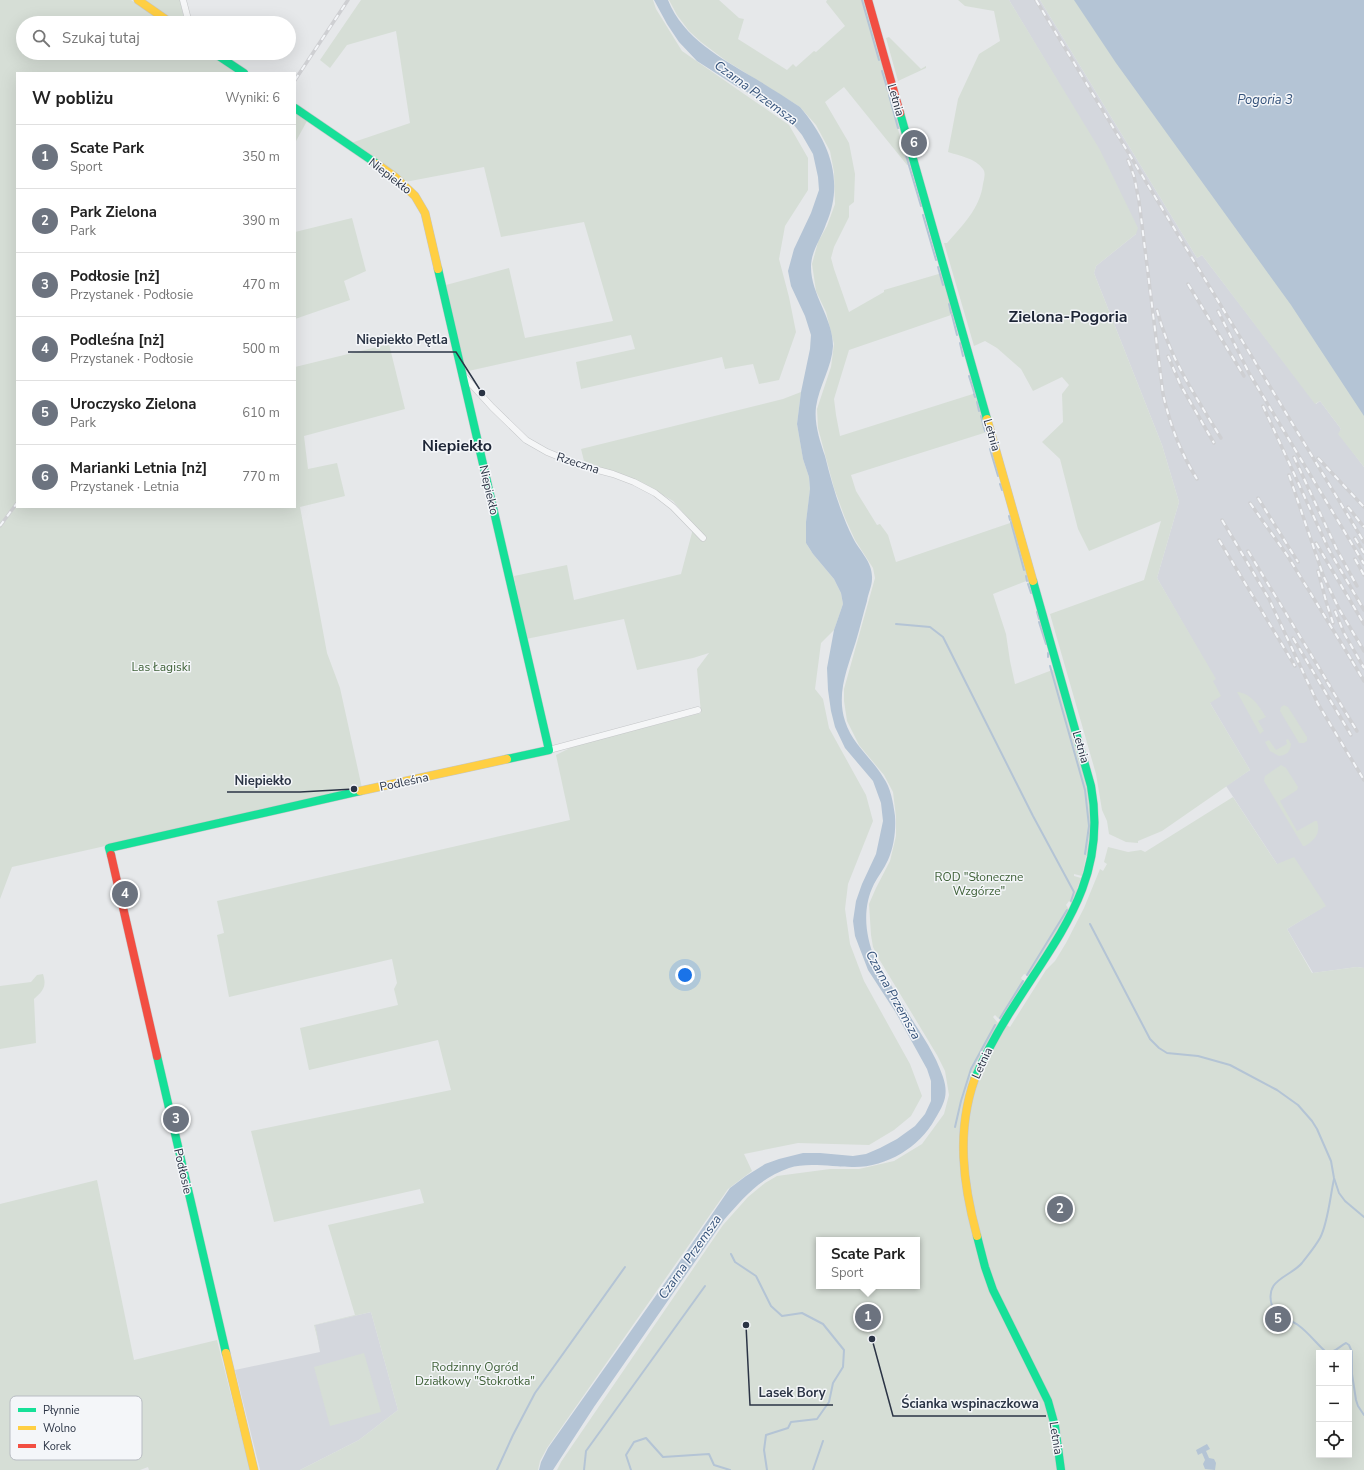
<!DOCTYPE html>
<html lang="pl">
<head>
<meta charset="utf-8">
<style>
	body { margin:0; font-family:"Nunito Sans",sans-serif; background:#f2f2f2; color:#222 }
	.controls { position:absolute; right:12px; bottom:12px; display:grid; overflow:hidden; border-radius:0px; box-shadow:0 4px 16px #0002 }
	.controls button { width:36px; height:36px; display:grid; place-items:center; padding:0; border:0; border-bottom:1px solid #e0e0e0; background:#fff; color:#222; font:20px sans-serif }
	.you { position:absolute; left:685px; top:975px; width:14px; height:14px; margin:-10px; border:3px solid #fff; border-radius:50%; background:#1a73e8; box-shadow:0 0 0 6px #1a73e833 }
	.badge { display:grid; place-items:center; width:26px; height:26px; border-radius:50%; background:#6c737f; color:#fff; font-size:13px; font-weight:700 }
	.pin { position:absolute; translate:-50% -50%; border:2px solid #fff; box-shadow:0 1px 4px #0006 }
	.popup { position:absolute; left:816px; top:1237px; width:104px; height:52px; box-sizing:border-box; display:grid; place-content:center; border-radius:0px; background:#fff; filter:drop-shadow(0 1px 3px #0005); font-size:13px; white-space:nowrap; color:#767676 }
	.popup b { font-size:15px; color:#222 }
	.popup::after { content:''; position:absolute; left:50%; top:100%; margin-left:-8px; border:8px solid transparent; border-top-color:#fff }
	.list { margin:0; padding:0; list-style:none }
	h2 { display:flex; justify-content:space-between; align-items:center; height:52px; margin:0; padding:0 16px; font-size:17px }
	h2 small { font-size:13px; font-weight:400; color:#767676 }
	.list li { display:grid; grid-template-columns:26px 1fr auto; gap:12px; align-items:center; box-sizing:border-box; height:64px; padding:0 16px; border-top:1px solid #e0e0e0 }
	.list b { display:block; font-size:15px; white-space:nowrap }
	.list p { margin:0; font-size:13px; white-space:nowrap; color:#767676 }
	.list em { font-size:13px; font-style:normal; color:#767676 }
	.icon { flex:none; width:22px; height:22px; fill:none; stroke:currentColor; stroke-width:2; stroke-linecap:round; stroke-linejoin:round }
	.map { position:relative; flex:none; width:1364px; height:1470px; overflow:hidden }
	.search { position:absolute; background:#fff; box-shadow:0 4px 16px #0002; left:16px; top:16px; width:280px; height:44px; display:flex; align-items:center; gap:10px; box-sizing:border-box; padding:0 14px; border-radius:22px; color:#767676; font-size:15px }
	.panel { position:absolute; background:#fff; box-shadow:0 4px 16px #0002; left:16px; top:72px; width:280px; height:436px; border-radius:0px }
	.map>svg:first-child { display:block }
	.built { fill:#d4d7dd }
	.green { fill:#d6ded6; fill-rule:evenodd }
	.water { fill:#b4c4d5 }
	.lines { fill:none; stroke-linecap:round; stroke-linejoin:round }
	.stream { stroke:#b4c4d5; stroke-width:2 }
	.street-casing { stroke:#c4c6c8; stroke-width:7 }
	.fast-casing { stroke:#c4c6c8; stroke-width:9 }
	.slow-casing { stroke:#c4c6c8; stroke-width:9 }
	.jam-casing { stroke:#c4c6c8; stroke-width:9 }
	.street { stroke:#f5f6f7; stroke-width:6 }
	.fast { stroke:#16e098; stroke-width:8 }
	.slow { stroke:#ffcf43; stroke-width:8 }
	.jam { stroke:#f24e42; stroke-width:8 }
	.rail-casing { stroke:#cecfd2; stroke-width:3.5 }
	.rail { stroke:#f4f6f9; stroke-width:2; stroke-dasharray:6; stroke-linecap:butt }
	.labels { text-anchor:middle; dominant-baseline:central; stroke-width:3; stroke-linejoin:round; paint-order:stroke }
	.street-label { font-size:12px; fill:#2b3445; stroke:#f4f6f9 }
	.park-label { font-size:12px; fill:#3f6138; stroke:#f4f6f9 }
	.water-label { font-size:13px; font-style:italic; fill:#34527a; stroke:#f4f6f9 }
	.district-label { font-size:16px; font-weight:bold; fill:#1d2536; stroke:#f4f6f9 }
	.key { fill:#f4f6f9; stroke:#b8bcc3; stroke-width:1 }
	.key-label { font-size:11px; fill:#2b3445 }
	.leader { fill:none; stroke:#2b3445; stroke-width:1.5 }
	.callout-dot { fill:#2b3445; stroke:#f4f6f9; stroke-width:1.5 }
	.callout-label { font-size:13px; text-anchor:middle; font-weight:bold; fill:#2b3445; stroke:#f4f6f9; stroke-width:3; stroke-linejoin:round; paint-order:stroke }
</style>
</head>
<body>
<div class="map">
<svg width="1364" height="1470" viewBox="0 0 1364 1470">
	<rect width="100%" height="100%" fill="#e6e8ea"/>
	<!-- built -->
	<g class="built">
		<polygon points="1009,0 1040,0 1197,258 1202,255 1316,404 1320,401 1341,429 1339,434 1364,467 1364,968 1357,967 1313,973 1287,929 1325,906 1277,864 1226,786 1250,770 1210,703 1212,681 1215,679 1157,578 1179,502 1162,445 1094,273 1096,266 1136,234 1099,150"/>
		<polygon points="371,1312 398,1410 359,1440 300,1470 260,1470 235,1370 320,1352 315,1325"/>
	</g>
	<!-- green -->
	<g class="green">
		<polygon points="0,0 131,0 164,23 23,23 23,53 208,53 237,73 17,73 17,507 295,507 295,367 389,344 405,409 304,436 308,469 337,463 345,496 300,507 327,653 340,688 362,788 12,867 0,899"/>
		<polygon points="144,0 180,0 185,23 178,23"/>
		<polygon points="361,0 653,0 656,9 682,51 789,125 808,158 808,190 785,226 779,259 789,297 796,332 779,380 759,384 753,364 725,369 722,357 581,389 576,362 635,349 631,335 464,372 446,285 509,268 525,338 613,321 584,222 501,237 484,167 405,182 351,143 410,123 396,31 347,45 330,68 320,60"/>
		<path d="M669,0H719L739,18L744,19L738,39L787,70L793,64L796,67L814,51L816,52L845,26L826,2L827,0H864L901,129H898L904,151L907,150L911,164L907,165L844,87L825,102L849,143L855,174L854,202L849,206V217L834,247L831,258L834,269L849,312L884,292V290L942,273L954,314L849,350L834,399L836,415L840,436L976,393L987,432L851,475L856,491L877,525L880,524L888,535L896,562L1013,522L1029,580L993,594L1006,634L1010,661L1015,684L1055,669L1088,790L1091,819V833L1088,856H1086L1082,876L1074,874V876L1081,878L1077,889L1080,890L1074,904H1072L1069,901L1066,905L1070,911L1030,976L1024,974L1021,978L1025,983L1000,1020L995,1015L993,1017L998,1023L999,1021L1010,1027L1046,970L1055,961L1066,943L1084,908L1100,869L1103,871L1107,864L1104,862L1108,847L1128,852L1141,850L1145,852L1233,797L1277,864L1294,857L1326,906L1287,929L1312,973L1357,967L1364,968V1470H557L561,1462L723,1225L748,1197L765,1183L777,1176L830,1169H859L894,1161L922,1144L944,1114L949,1095L945,1071L937,1055L879,959L873,947L871,935L869,904L876,888L890,861L896,836V817L893,792L884,775L859,745L847,721L844,701V689L875,578L873,568L855,540L845,518L834,488L818,428L817,409L831,367L834,344L826,312L816,291L812,264L818,242L827,226L835,204L834,172L830,151L816,125L800,107L725,60L701,42L689,31L677,15ZM819,1240H917V1286H819ZM1319,1353H1349V1455H1319Z"/>
		<path d="M958,0H1009L1100,150L1138,228L1136,234L1096,266L1094,273L1162,445L1179,502L1157,578L1216,679L1213,681L1221,696L1210,703L1250,770L1162,831L1138,841V843L1126,842L1109,834L1107,821L1102,810L1096,774L1050,614L1144,580L1161,521L1089,551L1078,529L1060,459L1042,442L1063,422L1062,394L1069,385L1062,377L1033,391L1021,369L997,348L985,341L974,346L944,243H947C963,225 980,208 983,184C984,179 986,173 983,169C975,158 960,156 948,152L958,99L979,54L1000,41L994,11L965,6Z"/>
		<polygon points="1040,0 1364,0 1364,467 1338,434 1341,429 1320,401 1315,404 1202,255 1197,258"/>
		<polygon points="889,37 921,69 926,66 926,68 898,81 886,38"/>
		<polygon points="295,113 307,121 295,143"/>
		<polygon points="352,218 366,271 344,281 350,300 295,319 295,232"/>
		<polygon points="801,392 797,424 803,459 809,477 810,490 806,522 806,543 813,554 834,579 841,593 843,604 834,630 821,643 815,689 823,699 829,728 866,795 873,821 848,884 845,909 850,944 864,981 910,1064 922,1096 911,1116 894,1130 869,1145 798,1143 744,1154 752,1171 728,1189 547,1448 540,1461 538,1470 300,1470 359,1440 398,1410 371,1312 315,1325 321,1352 314,1325 355,1315 328,1225 424,1203 420,1189 274,1222 251,1131 451,1090 438,1040 309,1070 300,1028 398,1005 394,989 397,983 392,959 229,997 217,935 224,933 217,901 570,820 556,755 574,746 701,713 697,669 709,653 693,658 637,670 624,619 526,639 514,576 567,565 574,600 681,574 694,525 673,501 643,483 584,461 581,449 783,399"/>
		<path d="M1237,692C1251,693 1259,706 1266,717L1258,721L1264,731L1260,734Z"/>
		<polygon points="1284,705 1288,707 1307,737 1307,741 1304,743 1299,743 1280,711 1281,707"/>
		<path d="M1288,739L1291,744C1290,752 1287,755 1279,756L1270,751L1265,742L1269,740L1276,750L1287,744L1286,740Z"/>
		<path d="M1281,765L1286,768L1298,787L1297,790L1280,801L1297,831L1315,821H1317C1321,833 1315,840 1305,846H1303L1264,781L1265,776Z"/>
		<path d="M43,974C47,987 43,991 34,999L36,1043L0,1049V986L31,982L37,975Z"/>
		<polygon points="97,1180 134,1360 217,1340 250,1470 149,1470 148,1467 140,1470 0,1470 0,1204"/>
		<polygon points="364,1353 381,1412 330,1426 314,1367"/>
	</g>
	<!-- water -->
	<g class="water">
		<path d="M654,0H668C683,38 722,59 756,79C771,88 785,97 800,107C829,141 845,181 826,224C821,239 811,251 811,267C811,295 833,318 833,346C832,367 819,386 816,407C814,424 820,441 825,456C832,484 840,512 853,538C860,552 873,562 872,579C872,586 868,594 867,601C863,614 860,628 856,641C848,667 836,693 845,721C852,744 871,757 883,777C891,788 893,802 895,816C896,830 894,847 888,860C884,869 878,876 874,884C862,908 865,935 875,959C886,977 897,995 908,1013C921,1034 935,1053 943,1077C949,1095 944,1104 935,1119C919,1148 885,1168 852,1167C833,1167 807,1162 789,1168C760,1178 743,1198 724,1220L594,1407L553,1470H539L541,1462L548,1448L669,1277L730,1188L746,1176L765,1164L779,1159L803,1153H820L853,1156L866,1154L880,1148L897,1139L915,1126L925,1114L931,1101V1081L927,1069L896,1013L868,970L855,936L853,921L856,901L862,884L876,854L883,821L881,803L873,781L845,748L835,727L831,711L828,690L827,668L834,630L843,604L841,593L834,579L813,554L806,543V522L810,489L809,477L803,459L797,424L801,392L810,349L811,335L805,316L791,286L788,271L794,249L811,213L819,190L818,177L813,154L802,135L789,119L776,108L736,86L697,61L679,42L667,24Z"/>
		<polygon points="1074,0 1364,0 1364,416 1291,305 1116,63"/>
		<polygon points="1207,1444 1210,1449 1206,1451 1209,1458 1214,1459 1216,1463 1215,1470 1205,1469 1203,1464 1205,1460 1202,1453 1198,1455 1196,1450"/>
	</g>
	<g class="lines">
		<!-- stream -->
		<g class="stream">
			<polyline points="862,0 879,60"/>
			<polyline points="882,71 888,91"/>
			<polyline points="889,95 898,128"/>
			<polyline points="905,152 921,206"/>
			<polyline points="923,215 936,260"/>
			<polyline points="938,267 943,285"/>
			<polyline points="949,304 951,313"/>
			<polyline points="952,315 957,335"/>
			<polyline points="960,343 963,356"/>
			<polyline points="969,376 974,392"/>
			<polyline points="974,394 975,397"/>
			<polyline points="977,402 979,411"/>
			<polyline points="981,416 985,431"/>
			<polyline points="990,449 998,476"/>
			<polyline points="1000,484 1002,490"/>
			<polyline points="1009,516 1010,520"/>
			<polyline points="1011,522 1024,570"/>
			<polyline points="1026,576 1027,581"/>
			<polyline points="1028,584 1031,593"/>
			<polyline points="1037,612 1039,619"/>
			<polyline points="1039,622 1046,644"/>
			<polyline points="896,624 930,627 943,637 1033,816 1074,892 1071,901"/>
			<polyline points="1048,657 1048,653"/>
			<polyline points="1050,666 1085,790 1089,826 1085,854"/>
			<polyline points="1090,924 1150,1039 1159,1048 1167,1053 1198,1056 1230,1065 1277,1090 1298,1105 1312,1121 1317,1129 1331,1161 1334,1178 1339,1193 1345,1201 1364,1217"/>
			<polyline points="1027,975 1067,910"/>
			<polyline points="1000,1018 1023,981"/>
			<polyline points="955,1127 961,1101 971,1069 995,1025"/>
			<path d="M1334,1179C1330,1197 1328,1223 1320,1238C1315,1247 1308,1255 1302,1263C1289,1278 1264,1279 1272,1306C1275,1315 1291,1320 1298,1325C1308,1332 1316,1343 1325,1351C1335,1354 1338,1347 1346,1343L1349,1345L1352,1352V1374L1356,1400L1358,1406L1364,1415"/>
			<polyline points="731,1254 735,1262 756,1276 771,1306 782,1316 802,1313 823,1324 844,1350 843,1367 833,1383 829,1402 817,1419 791,1422 788,1428 766,1435 764,1450 767,1470"/>
			<polyline points="497,1470 513,1435 535,1393 625,1267"/>
			<polyline points="584,1470 586,1451 705,1286"/>
			<polyline points="631,1470 626,1455 634,1442 646,1438 663,1457 709,1454 714,1465 730,1470"/>
			<polyline points="813,1470 823,1441"/>
		</g>
		<defs>
			<g id="street">
				<polyline points="183,0 189,23"/>
				<polyline points="462,374 492,407 526,440 547,452 579,465 613,474 634,482 655,493 673,507 703,538"/>
				<polyline points="549,750 698,710"/>
			</g>
			<g id="fast">
				<polyline points="214,53 244,73"/>
				<polyline points="295,108 377,164"/>
				<polyline points="900,113 987,419"/>
				<polyline points="438,269 549,750 507,759"/>
				<polyline points="111,855 109,848 360,791"/>
				<polyline points="157,1056 226,1353"/>
				<path d="M975,1078C986,1053 999,1029 1014,1006C1060,933 1108,879 1091,786L1033,581"/>
				<polyline points="977,1236 985,1267 993,1290 1048,1401 1055,1426 1061,1470"/>
			</g>
			<g id="slow">
				<polyline points="138,0 171,23"/>
				<polyline points="377,164 395,177 415,196 425,213 438,269"/>
				<polyline points="987,419 1033,581"/>
				<polyline points="360,791 507,759"/>
				<path d="M975,1078C956,1131 963,1184 977,1236"/>
				<polyline points="226,1353 254,1470"/>
			</g>
			<g id="jam">
				<polyline points="868,0 900,113"/>
				<polyline points="111,855 157,1056"/>
			</g>
		</defs>
		<!-- street casing -->
		<use href="#street" class="street-casing"/>
		<!-- fast casing -->
		<use href="#fast" class="fast-casing"/>
		<!-- slow casing -->
		<use href="#slow" class="slow-casing"/>
		<!-- jam casing -->
		<use href="#jam" class="jam-casing"/>
		<!-- street -->
		<use href="#street" class="street"/>
		<!-- fast -->
		<use href="#fast" class="fast"/>
		<!-- slow -->
		<use href="#slow" class="slow"/>
		<!-- jam -->
		<use href="#jam" class="jam"/>
		<defs>
			<g id="rail">
				<polyline points="1036,0 1364,542"/>
				<polyline points="295,80 348,0"/>
				<path d="M1128,160L1134,176L1139,201L1163,394C1170,425 1180,452 1197,479"/>
				<polyline points="1188,284 1244,376"/>
				<path d="M1157,310C1169,357 1196,397 1221,438"/>
				<polyline points="1218,311 1249,373 1364,564"/>
				<polyline points="1168,356 1181,386 1214,443"/>
				<polyline points="1263,406 1329,550 1364,610"/>
				<polyline points="1294,457 1337,550 1357,586"/>
				<polyline points="1318,458 1364,507"/>
				<polyline points="1289,475 1323,575 1339,609 1364,651"/>
				<polyline points="1258,498 1298,562"/>
				<polyline points="1250,503 1287,555 1354,664"/>
				<polyline points="1348,507 1364,527"/>
				<polyline points="1222,520 1269,599 1318,704 1364,780"/>
				<polyline points="0,526 17,503"/>
				<polyline points="1355,538 1364,553"/>
				<polyline points="1219,540 1295,666"/>
				<polyline points="1316,543 1364,624"/>
				<polyline points="1248,551 1330,686"/>
				<polyline points="1355,559 1364,575"/>
				<polyline points="1318,571 1326,601 1333,623"/>
				<polyline points="1335,611 1344,633 1364,668"/>
				<polyline points="1293,638 1351,735"/>
				<polyline points="1352,661 1364,681"/>
				<polyline points="1327,682 1357,731"/>
			</g>
		</defs>
		<!-- rail casing -->
		<use href="#rail" class="rail-casing"/>
		<!-- rail -->
		<use href="#rail" class="rail"/>
	</g>
	<g class="labels">
		<!-- street labels -->
		<g class="street-label">
			<text transform="translate(896 100) rotate(74)">Letnia</text>
			<text transform="translate(390 176) rotate(38)">Niepiekło</text>
			<text transform="translate(992 435) rotate(74)">Letnia</text>
			<text transform="translate(578 463) rotate(18)">Rzeczna</text>
			<text transform="translate(489 490) rotate(77)">Niepiekło</text>
			<text transform="translate(1081 747) rotate(74)">Letnia</text>
			<text transform="translate(404 782) rotate(-12)">Podleśna</text>
			<text transform="translate(982 1063) rotate(-65)">Letnia</text>
			<text transform="translate(183 1171) rotate(77)">Podłosie</text>
			<text transform="translate(1056 1438) rotate(81)">Letnia</text>
		</g>
		<!-- park labels -->
		<g class="park-label">
			<text x="161" y="667">Las Łagiski</text>
			<text x="979" y="877">ROD "Słoneczne<tspan x="979" dy="14">Wzgórze"</tspan></text>
			<text x="475" y="1367">Rodzinny Ogród<tspan x="475" dy="14">Działkowy "Stokrotka"</tspan></text>
		</g>
		<!-- water labels -->
		<g class="water-label">
			<text transform="translate(756 93) rotate(36)">Czarna Przemsza</text>
			<text x="1265" y="100">Pogoria 3</text>
			<text transform="translate(893 995) rotate(61)">Czarna Przemsza</text>
			<text transform="translate(690 1257) rotate(-55)">Czarna Przemsza</text>
		</g>
		<!-- district labels -->
		<g class="district-label">
			<text x="1068" y="317">Zielona-Pogoria</text>
			<text x="457" y="446">Niepiekło</text>
		</g>
	</g>
	<!-- legend -->
	<rect x="10" y="1396" width="132" height="64" rx="6" class="key"/>
	<rect x="18" y="1408" width="18" height="4" fill="#16e098"/>
	<rect x="18" y="1426" width="18" height="4" fill="#ffcf43"/>
	<rect x="18" y="1444" width="18" height="4" fill="#f24e42"/>
	<g class="key-label">
		<text x="43" y="1414">Płynnie</text>
		<text x="43" y="1432">Wolno</text>
		<text x="43" y="1450">Korek</text>
	</g>
	<!-- callouts -->
	<path class="leader" d="M482 393L456 352H348M354 789L300 792H227M746 1325L750 1405H833M872 1339L893 1416H1046"/>
	<g class="callout-dot">
		<circle cx="482" cy="393" r="4"/>
		<circle cx="354" cy="789" r="4"/>
		<circle cx="746" cy="1325" r="4"/>
		<circle cx="872" cy="1339" r="4"/>
	</g>
	<g class="callout-label">
		<text x="402" y="344">Niepiekło Pętla</text>
		<text x="263" y="785">Niepiekło</text>
		<text x="792" y="1397">Lasek Bory</text>
		<text x="970" y="1408">Ścianka wspinaczkowa</text>
	</g>
</svg>
<div class="controls">
<button>+</button>
<button>−</button>
<button><svg class="icon" aria-label="locate" viewBox="0 0 24 24"><circle cx="12" cy="12" r="6"/><path d="M12 2v4M12 18v4M2 12h4M18 12h4"/></svg></button>
</div>
<div class="you"></div>
<div class="pin badge" style="left:868px;top:1317px">1</div>
<div class="popup"><b>Scate Park</b>Sport</div>
<div class="pin badge" style="left:1060px;top:1209px">2</div>
<div class="pin badge" style="left:176px;top:1119px">3</div>
<div class="pin badge" style="left:125px;top:894px">4</div>
<div class="pin badge" style="left:1278px;top:1319px">5</div>
<div class="pin badge" style="left:914px;top:143px">6</div>
<div class="search"><svg class="icon" aria-label="search" viewBox="0 0 24 24"><circle cx="10" cy="10" r="6"/><path d="M15 15l6 6"/></svg>Szukaj tutaj</div>
<section class="panel">
<h2>W pobliżu<small>Wyniki: 6</small></h2>
<ul class="list">
<li><span class="badge">1</span><div><b>Scate Park</b><p>Sport</p></div><em>350 m</em></li>
<li><span class="badge">2</span><div><b>Park Zielona</b><p>Park</p></div><em>390 m</em></li>
<li><span class="badge">3</span><div><b>Podłosie [nż]</b><p>Przystanek · Podłosie</p></div><em>470 m</em></li>
<li><span class="badge">4</span><div><b>Podleśna [nż]</b><p>Przystanek · Podłosie</p></div><em>500 m</em></li>
<li><span class="badge">5</span><div><b>Uroczysko Zielona</b><p>Park</p></div><em>610 m</em></li>
<li><span class="badge">6</span><div><b>Marianki Letnia [nż]</b><p>Przystanek · Letnia</p></div><em>770 m</em></li>
</ul>
</section>
</div>
</body>
</html>
